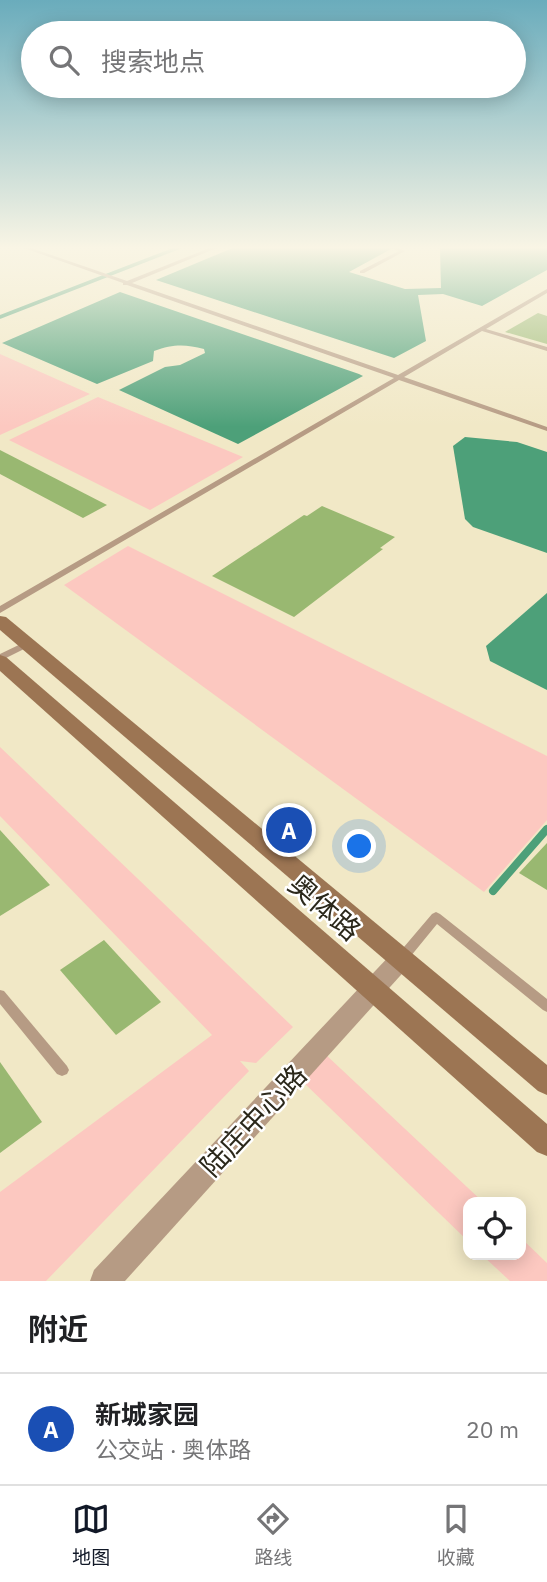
<!DOCTYPE html>
<html lang="zh">
<head>
<meta charset="utf-8">
<style>
	body { margin:0; font-family:"IBM Plex Sans","Noto Sans SC",sans-serif; background:#f6f6f6; color:#202124 }
	.controls { position:absolute; right:21px; bottom:21px; display:grid; overflow:hidden; border-radius:14px; box-shadow:0 4px 18px #0003 }
	.controls button { width:63px; height:63px; display:grid; place-items:center; padding:0; border:0; border-bottom:2px solid #e0e0e0; background:#fff; color:#202124; font:35px sans-serif }
	.you { position:absolute; left:360px; top:847px; width:24px; height:24px; margin:-18px; border:5px solid #fff; border-radius:50%; background:#1a73e8; box-shadow:0 0 0 10px #1a73e833 }
	.badge { display:grid; place-items:center; width:46px; height:46px; border-radius:50%; background:#111827; color:#fff; font-size:23px; font-weight:700 }
	.pin { position:absolute; translate:-50% -50%; border:4px solid #fff; box-shadow:0 2px 7px #0006 }
	.list { margin:0; padding:0; list-style:none }
	h2 { display:flex; justify-content:space-between; align-items:center; height:91px; margin:0; padding:0 28px; font-size:30px }
	h2 small { font-size:23px; font-weight:400; color:#757577 }
	.list li { display:grid; grid-template-columns:46px 1fr auto; gap:21px; align-items:center; box-sizing:border-box; height:112px; padding:0 28px; border-top:2px solid #e0e0e0 }
	.list b { display:block; font-size:26px; white-space:nowrap }
	.list p { margin:0; font-size:23px; white-space:nowrap; color:#757577 }
	.list em { font-size:23px; font-style:normal; color:#757577 }
	.icon { flex:none; width:38px; height:38px; fill:none; stroke:currentColor; stroke-width:2; stroke-linecap:round; stroke-linejoin:round }
	.map { position:relative; flex:none; width:547px; height:1281px; overflow:hidden }
	.search { position:absolute; background:#fff; box-shadow:0 4px 18px #0003; left:21px; right:21px; top:21px; height:77px; display:flex; align-items:center; gap:18px; box-sizing:border-box; padding:0 24px; border-radius:38px; color:#757577; font-size:26px }
	.sheet { height:203px; background:#fff }
	nav { display:flex; justify-content:space-around; align-items:center; box-sizing:border-box; height:98px; border-top:2px solid #e0e0e0; background:#fff; font-size:19px; color:#757577 }
	nav a { display:grid; justify-items:center; gap:4px }
	nav .on { color:#111827 }
	.map>svg:first-child { display:block }
	.green { fill:#fcc8c0 }
	.water { fill:#4da079 }
	.lines { fill:none; stroke-linecap:round; stroke-linejoin:round }
	.stream-far1 { stroke:#4da079; stroke-width:3.5 }
	.stream { stroke:#4da079; stroke-width:8 }
	.building { fill:#99b871 }
	.service { fill:#b69b84; fill-rule:evenodd }
	.minor { fill:#b69b84; fill-rule:evenodd }
	.secondary { fill:#9c7553; fill-rule:evenodd }
	.labels { text-anchor:middle; dominant-baseline:central; stroke-width:5; stroke-linejoin:round; paint-order:stroke }
	.near-street-label { font-size:28px; fill:#2b281b; stroke:#fff }
</style>
</head>
<body>
<div class="map">
<svg width="547" height="1281" viewBox="0 0 547 1281">
	<rect width="100%" height="100%" fill="#f1e8c6"/>
	<!-- green -->
	<g class="green">
		<polygon points="0,354 90,394 0,435"/>
		<polygon points="98,397 243,457 150,510 9,440"/>
		<polygon points="128,546 547,756 547,820 484,892 64,585"/>
		<polygon points="0,747 293,1027 256,1063 240,1061 249,1071 46,1281 0,1281 0,1192 212,1035 0,816"/>
		<polygon points="325,1054 483,1202 468,1202 468,1241 302,1081"/>
		<polygon points="521,1238 547,1263 547,1281 510,1281 482,1255 521,1255"/>
	</g>
	<!-- water -->
	<g class="water">
		<polygon points="235,247 385,247 391,249 349,272 405,289 441,288 440,247 547,247 547,270 482,306 443,294 418,295 426,341 394,358 156,280"/>
		<path d="M120,292L359,374L363,376L238,444L119,390L165,367L180,365L205,353L204,349C185,344 173,344 154,351L153,361L97,384L2,343Z"/>
		<polygon points="465,437 517,442 547,452 547,553 473,527 465,519 453,446"/>
		<polygon points="547,593 547,690 490,661 486,646"/>
	</g>
	<g class="lines">
		<!-- stream-far1 -->
		<polyline class="stream-far1" points="0,317 180,247"/>
		<!-- stream -->
		<polyline class="stream" points="493,891 547,829"/>
	</g>
	<!-- building -->
	<g class="building">
		<polygon points="538,313 547,316 547,344 505,332"/>
		<polygon points="0,450 107,505 83,518 0,474"/>
		<polygon points="322,506 395,537 380,548 383,549 294,617 212,576 304,515 307,516"/>
		<polygon points="0,830 50,885 0,916"/>
		<polygon points="547,843 547,890 519,873"/>
		<polygon points="104,940 161,1002 116,1035 60,970"/>
		<polygon points="0,1062 42,1122 0,1153"/>
	</g>
	<g class="lines">
		<!-- service -->
		<g class="service">
			<polygon points="21,247 28,247 127,281 212,247 219,247 132,283 398,375 547,289 547,293 486,329 547,347 547,351 482,331 404,377 547,427 547,431 399,380 0,613 0,606 394,378 127,285 123,285 123,283"/>
			<polygon points="388,247 396,247 405,251 364,273 360,273 360,271 399,251"/>
			<polygon points="27,641 31,644 30,646 0,661 0,654"/>
			<polygon points="436,912 440,914 547,999 547,1012 543,1010 437,924 406,962 402,963 398,962 396,958 398,954 432,914"/>
			<polygon points="0,990 4,991 67,1066 69,1070 67,1074 62,1076 57,1074 0,1004"/>
		</g>
		<!-- minor -->
		<polygon class="minor" points="401,949 409,952 413,959 409,966 125,1281 90,1281 94,1270 393,952"/>
		<!-- secondary -->
		<g class="secondary">
			<polygon points="0,616 6,617 547,1065 547,1095 538,1091 0,630"/>
			<polygon points="0,655 6,657 547,1124 547,1156 537,1152 0,671"/>
		</g>
	</g>
	<!-- sky -->
	<linearGradient id="sky" x2="0" y2="1"><stop stop-color="#6aacbc"/><stop offset="0.58" stop-color="#f9f5e5"/><stop offset="1" stop-color="#f9f5e5" stop-opacity="0"/></linearGradient>
	<rect width="547" height="427" fill="url(#sky)"/>
	<g class="labels">
		<!-- near-street labels -->
		<g class="near-street-label">
			<text transform="translate(325 907) rotate(41)">奥体路</text>
			<text transform="translate(253 1120) rotate(-47)">陆庄中心路</text>
		</g>
	</g>
</svg>
<div class="controls">
<button><svg class="icon" aria-label="locate" viewBox="0 0 24 24"><circle cx="12" cy="12" r="6"/><path d="M12 2v4M12 18v4M2 12h4M18 12h4"/></svg></button>
</div>
<div class="you"></div>
<div class="pin badge" style="left:289px;top:830px;background:#1a4fb4">A</div>
<div class="search"><svg class="icon" aria-label="search" viewBox="0 0 24 24"><circle cx="10" cy="10" r="6"/><path d="M15 15l6 6"/></svg>搜索地点</div>
</div>
<section class="sheet">
<h2>附近<small></small></h2>
<ul class="list">
<li><span class="badge" style="background:#1a4fb4">A</span><div><b>新城家园</b><p>公交站 · 奥体路</p></div><em>20 m</em></li>
</ul>
</section>
<nav>
<a class="on"><svg class="icon" aria-label="map" viewBox="0 0 24 24"><path d="M3 6l6-2 6 2 6-2v14l-6 2-6-2-6 2zM9 4v14M15 6v14"/></svg>地图</a>
<a><svg class="icon" aria-label="directions" viewBox="0 0 24 24"><path d="M12 3l9 9-9 9-9-9zM9 14v-3h6M13 9l2 2-2 2"/></svg>路线</a>
<a><svg class="icon" aria-label="saved" viewBox="0 0 24 24"><path d="M7 4h10v16l-5-4-5 4z"/></svg>收藏</a>
</nav>
</body>
</html>
